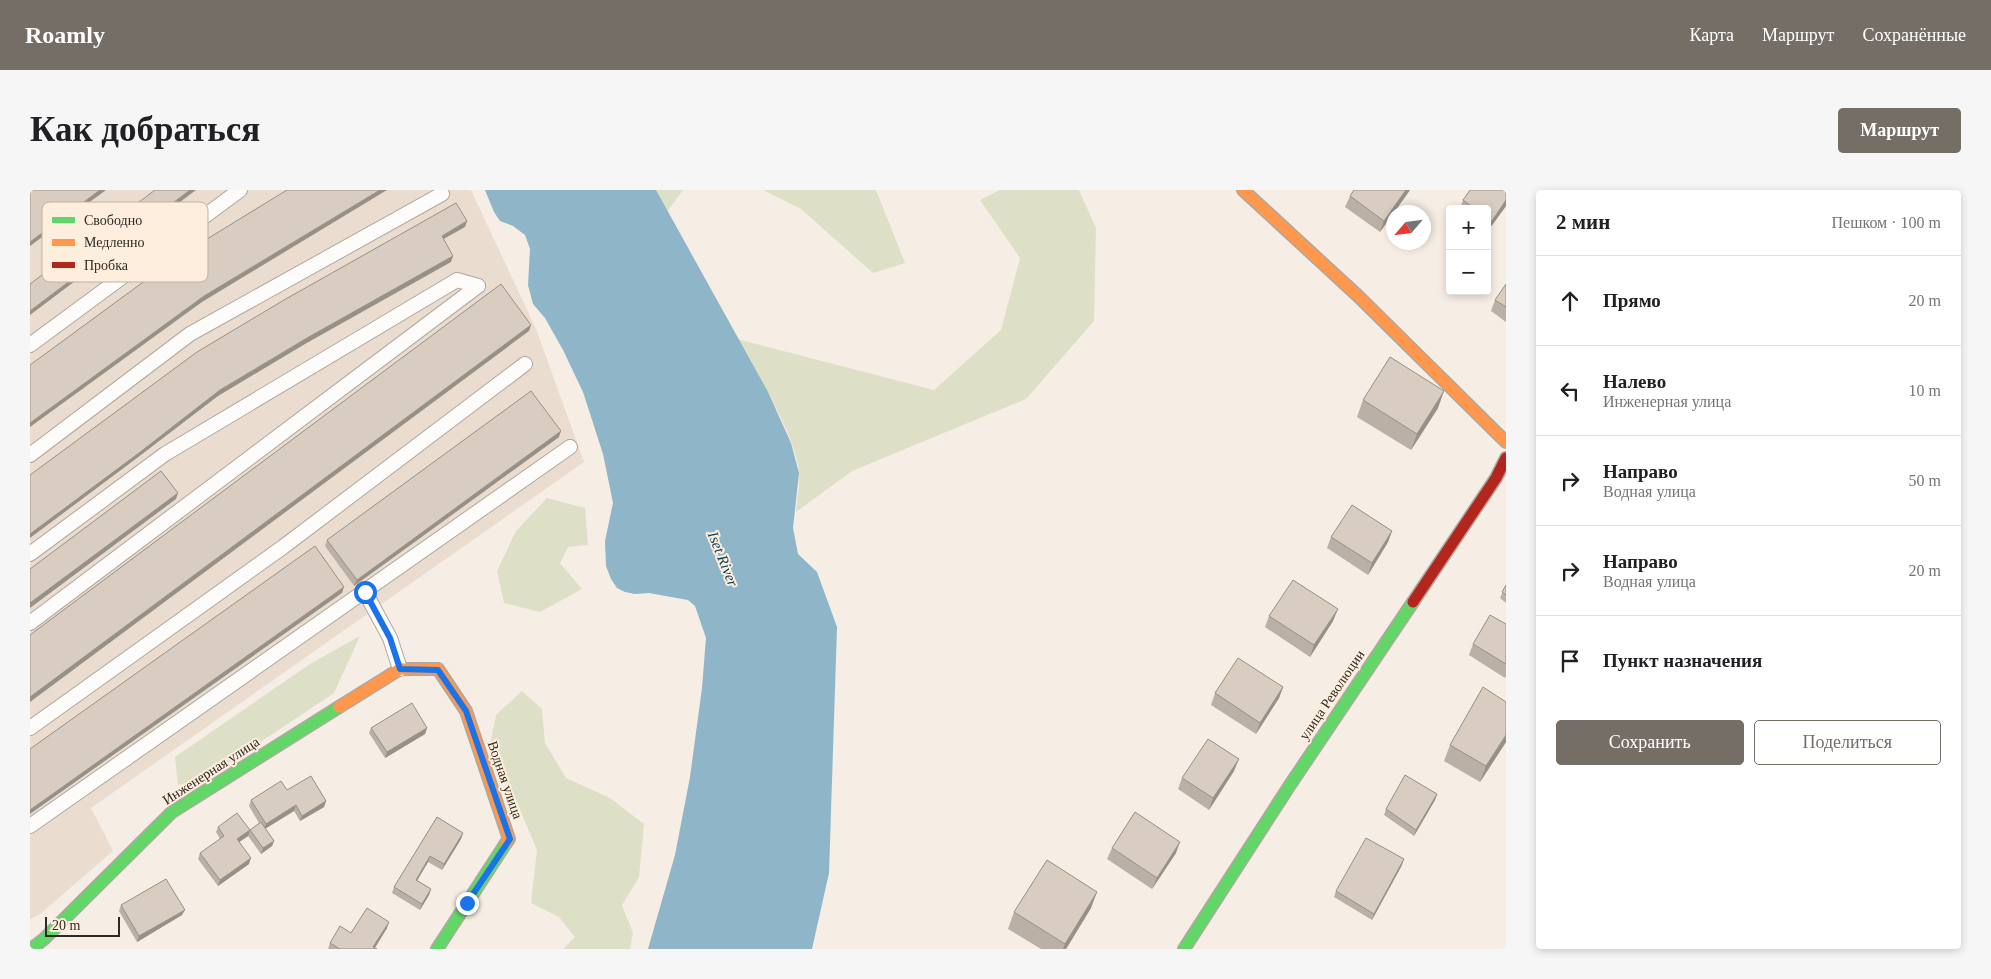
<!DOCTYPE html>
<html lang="ru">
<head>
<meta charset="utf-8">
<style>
	body { margin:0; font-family:"Times New Roman",serif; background:#f6f6f6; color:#202124 }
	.controls { position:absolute; right:15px; top:15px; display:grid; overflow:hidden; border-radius:5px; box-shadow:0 2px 8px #0003 }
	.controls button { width:45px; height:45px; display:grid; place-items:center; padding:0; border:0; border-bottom:1px solid #e0e0e0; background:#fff; color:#202124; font:25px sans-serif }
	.compass { position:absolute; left:1356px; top:15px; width:45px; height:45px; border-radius:50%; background:#fff; box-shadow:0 2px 8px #0003; rotate:242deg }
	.scale { position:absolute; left:15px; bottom:12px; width:75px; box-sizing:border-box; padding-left:5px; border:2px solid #2f2a23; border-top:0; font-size:14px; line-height:18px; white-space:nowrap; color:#2f2a23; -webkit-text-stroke:4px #fdeedd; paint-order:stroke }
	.stop { position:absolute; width:15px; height:15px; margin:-11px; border:4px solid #1a73e8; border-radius:50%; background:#fff }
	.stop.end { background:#1a73e8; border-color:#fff; box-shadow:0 1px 5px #0008 }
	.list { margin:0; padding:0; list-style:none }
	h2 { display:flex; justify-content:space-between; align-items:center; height:65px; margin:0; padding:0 20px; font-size:21px }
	h2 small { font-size:16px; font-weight:400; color:#757577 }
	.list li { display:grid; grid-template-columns:32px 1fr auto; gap:15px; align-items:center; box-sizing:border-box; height:90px; padding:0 20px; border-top:1px solid #e0e0e0 }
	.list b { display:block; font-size:19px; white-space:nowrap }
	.list p { margin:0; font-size:16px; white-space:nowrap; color:#757577 }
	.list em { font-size:16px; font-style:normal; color:#757577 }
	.actions { display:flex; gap:10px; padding:15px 20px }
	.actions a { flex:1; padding:11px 0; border:1px solid #756e67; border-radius:5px; text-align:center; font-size:18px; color:#756e67 }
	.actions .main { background:#756e67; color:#fff }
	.icon { flex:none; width:28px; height:28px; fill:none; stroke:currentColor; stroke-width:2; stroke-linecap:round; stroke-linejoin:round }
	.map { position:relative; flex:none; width:1476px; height:759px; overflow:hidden; border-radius:5px }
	header { display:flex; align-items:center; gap:30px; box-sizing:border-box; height:70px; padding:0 25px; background:#756e67; color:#fff }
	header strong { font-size:24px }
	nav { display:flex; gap:28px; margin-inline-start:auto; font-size:18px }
	.intro { display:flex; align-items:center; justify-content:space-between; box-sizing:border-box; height:120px; padding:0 30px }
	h1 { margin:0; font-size:35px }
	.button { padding:12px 22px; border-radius:5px; background:#756e67; color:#fff; font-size:18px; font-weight:700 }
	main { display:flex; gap:30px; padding:0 30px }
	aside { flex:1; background:#fff; border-radius:5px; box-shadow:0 2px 8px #0003 }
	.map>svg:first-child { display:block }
	.industrial { fill:#eaddd0 }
	.green { fill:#dde0c6 }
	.water { fill:#8eb5c8 }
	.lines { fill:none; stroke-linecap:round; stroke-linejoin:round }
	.lane-casing { stroke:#aea8a1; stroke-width:16 }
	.fast-casing { stroke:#aea8a1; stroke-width:14 }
	.slow-casing { stroke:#aea8a1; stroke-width:14 }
	.jam-casing { stroke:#aea8a1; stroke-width:14 }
	.lane { stroke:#fefcfb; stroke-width:14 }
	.fast { stroke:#63d668; stroke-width:11 }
	.slow { stroke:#ff974d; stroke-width:11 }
	.jam { stroke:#b3261e; stroke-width:11 }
	.wall { fill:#bab0a5 }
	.shaded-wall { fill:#979086 }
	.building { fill:#d8cdc0; stroke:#979086 }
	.route { stroke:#1a73e8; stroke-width:6 }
	.labels { text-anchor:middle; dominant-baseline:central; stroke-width:4; stroke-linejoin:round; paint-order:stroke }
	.street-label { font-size:14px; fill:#2f2a23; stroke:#fdeedd }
	.water-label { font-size:15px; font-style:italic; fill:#0f4158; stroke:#fdeedd }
	.key { fill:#fdeedd; stroke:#bfb3a5; stroke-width:1 }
	.key-label { font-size:14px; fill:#2f2a23 }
</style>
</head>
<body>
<header>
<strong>Roamly</strong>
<nav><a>Карта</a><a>Маршрут</a><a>Сохранённые</a></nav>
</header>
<div class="intro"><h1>Как добраться</h1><a class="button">Маршрут</a></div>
<main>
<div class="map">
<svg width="1476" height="759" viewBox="0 0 1476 759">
	<rect width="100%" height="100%" fill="#f6ede4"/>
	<!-- industrial -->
	<polygon class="industrial" points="0,0 441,0 506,139 554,272 61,618 83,661 9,725 0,729"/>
	<!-- green -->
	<g class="green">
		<polygon points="626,0 653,0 637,22"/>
		<polygon points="733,0 846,0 875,73 843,83 771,19"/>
		<path d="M970,0H1049L1066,38L1064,131L996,209L822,281L766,322C767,309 770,296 769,284C767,246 726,182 707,149L904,200L971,140L990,68L950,10Z"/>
		<polygon points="517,308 555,318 558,355 538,357 530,373 552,399 510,422 474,413 467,381 486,341"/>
		<polygon points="330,446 304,503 176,588 148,595 145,567 280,474"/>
		<polygon points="492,501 512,519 515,553 536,588 580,608 614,634 609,687 592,715 603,743 600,759 533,759 545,747 529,727 501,713 507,660 461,550 466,525"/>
	</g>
	<!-- water -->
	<polygon class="water" points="455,0 626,0 738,202 761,253 769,283 763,338 768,364 787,382 807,437 799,683 782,759 618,759 645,665 660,587 672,498 676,448 665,416 658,410 619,403 605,404 595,402 587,398 581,389 576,376 575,351 583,313 573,264 553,202 533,160 515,128 503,114 498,95 500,59 495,45 483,36 470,31 464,22"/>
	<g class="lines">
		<defs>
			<g id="lane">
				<polyline points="0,155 210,0"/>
				<polyline points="0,265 160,144 412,4"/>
				<polyline points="0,364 135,264 427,90 448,96"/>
				<polyline points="335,402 360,448 370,479"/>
				<polyline points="0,433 448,96"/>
				<polyline points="0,538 253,357 495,174"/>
				<polyline points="0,636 540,257"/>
			</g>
			<g id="fast">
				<polyline points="1,759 14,749 142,622 309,517"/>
				<polyline points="407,759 476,653"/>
				<polyline points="1154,759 1260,595 1383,412"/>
			</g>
			<g id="slow">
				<polyline points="1213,0 1328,106 1476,252"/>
				<polyline points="309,517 370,479 408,479 436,521 479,649 476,653"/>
			</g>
			<polyline id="jam" points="1383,412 1466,288 1476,268"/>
		</defs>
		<!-- lane casing -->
		<use href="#lane" class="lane-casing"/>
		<!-- fast casing -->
		<use href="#fast" class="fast-casing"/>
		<!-- slow casing -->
		<use href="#slow" class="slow-casing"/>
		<!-- jam casing -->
		<use href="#jam" class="jam-casing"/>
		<!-- lane -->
		<use href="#lane" class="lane"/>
		<!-- fast -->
		<use href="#fast" class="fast"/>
		<!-- slow -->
		<use href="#slow" class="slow"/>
		<!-- jam -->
		<use href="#jam" class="jam"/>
	</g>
	<!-- wall -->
	<g class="wall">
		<polygon points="1324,0 1380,0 1350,42 1315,17 1320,6"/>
		<polygon points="1476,0 1476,16 1457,42 1457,19 1430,19 1433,10"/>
		<polygon points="1476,94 1476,132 1461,121 1465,110"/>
		<polygon points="1333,210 1408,218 1381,260 1327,227"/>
		<polygon points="529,247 324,396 295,356 297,350"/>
		<polygon points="1362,341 1358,352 1338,385 1297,358 1301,347"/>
		<polygon points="1476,395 1476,413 1470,408"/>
		<polygon points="1239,426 1303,431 1280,467 1235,437"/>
		<polygon points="1476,434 1476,486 1475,488 1439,465 1443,454"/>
		<polygon points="1253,497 1249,508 1226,544 1181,515 1185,503"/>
		<polygon points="1476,512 1476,552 1450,592 1414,571 1420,555"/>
		<polygon points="341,538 397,538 395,544 355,568 339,543"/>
		<polygon points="1204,581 1179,620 1148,599 1152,588"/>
		<polygon points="257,600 296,611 294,617 270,631 264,621 235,639 244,651 242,656 231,664 218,646 209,652 219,674 188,696 168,669 170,663 190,649 186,642 188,637 220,640 229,633 219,616 221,610"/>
		<polygon points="1407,604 1405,610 1384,646 1354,625 1356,619"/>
		<polygon points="407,627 433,643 431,649 412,680 398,672 387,690 401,699 399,705 390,720 362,703 364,697"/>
		<polygon points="1082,658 1146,663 1122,699 1077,669"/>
		<polygon points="1372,675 1342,730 1304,707 1306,701"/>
		<polygon points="91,715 152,725 107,752 89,721"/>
		<polygon points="1061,718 1036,759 1011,759 978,739 984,722"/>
		<polygon points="357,738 345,758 347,759 298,759 300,753 321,743"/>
	</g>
	<!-- shaded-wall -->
	<g class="shaded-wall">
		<polygon points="70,0 76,0 0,56 0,52"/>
		<polygon points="160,0 166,0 0,125 0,121"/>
		<polygon points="350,0 357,0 172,112 0,237 0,233 174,106"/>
		<polygon points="1376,0 1380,0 1350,42 1354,31"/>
		<polygon points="1476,10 1476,16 1457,42 1462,31"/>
		<polygon points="437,31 435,37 410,51 412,46"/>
		<polygon points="423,66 421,72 275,154 188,206 107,268 0,348 0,344 190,200 277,148"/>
		<polygon points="501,135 499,141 0,512 0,507"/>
		<polygon points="1414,201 1408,218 1381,260 1387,244"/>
		<polygon points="531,241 529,247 324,396 327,390"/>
		<polygon points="148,303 146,309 0,418 0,413"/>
		<polygon points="1362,341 1358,352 1338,385 1342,373"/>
		<polygon points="314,397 312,403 0,624 0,620"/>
		<polygon points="1308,419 1303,431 1280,467 1284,455"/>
		<polygon points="1253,497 1249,508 1226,544 1230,533"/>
		<polygon points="397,538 395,544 355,568 357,562"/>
		<polygon points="1476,545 1476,552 1450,592 1456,576"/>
		<polygon points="1209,569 1204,581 1179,620 1183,608"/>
		<polygon points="1407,604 1405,610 1384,646 1386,640"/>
		<polygon points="296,611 294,617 270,631 272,626"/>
		<polygon points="266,615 264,621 233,640 236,634"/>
		<polygon points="220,640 218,646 205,655 207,649"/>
		<polygon points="433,643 431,649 412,680 414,674"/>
		<polygon points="244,651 242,656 231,664 233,658"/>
		<polygon points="1150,652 1146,663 1122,699 1127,688"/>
		<polygon points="400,666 398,672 384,696 386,690"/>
		<polygon points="221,668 219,674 188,696 190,690"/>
		<polygon points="1374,669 1372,675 1342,730 1344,724"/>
		<polygon points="401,699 399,705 390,720 392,714"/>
		<polygon points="1067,702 1061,718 1036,759 1033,759 1035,754"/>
		<polygon points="155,720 152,725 107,752 109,746"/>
		<polygon points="359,732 357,738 344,759 343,757"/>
	</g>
	<!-- building -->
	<g class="building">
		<polygon points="0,0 70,0 0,52"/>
		<polygon points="125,0 160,0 0,121 0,94"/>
		<polygon points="257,0 350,0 174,106 0,233 0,175 146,68"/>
		<polygon points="1324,0 1376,0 1354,31 1320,6"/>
		<polygon points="1440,0 1476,0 1476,10 1462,31 1457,28 1457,19 1445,19 1433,10"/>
		<polygon points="426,13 437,31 412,46 423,66 277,148 190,200 109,263 0,344 0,285 167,162 254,110"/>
		<polygon points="471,94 501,135 0,507 0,445"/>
		<polygon points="1476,94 1476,117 1465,110"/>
		<polygon points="1360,167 1414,201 1387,244 1333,210"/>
		<polygon points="501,201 531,241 327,390 297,350"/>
		<polygon points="131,281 148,303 0,413 0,379"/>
		<polygon points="1322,315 1362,341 1342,373 1301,347"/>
		<polygon points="285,356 314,397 0,620 0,559"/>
		<polygon points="1263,390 1308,419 1284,455 1239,426"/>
		<polygon points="1476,395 1476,405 1472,402"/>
		<polygon points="1460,425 1476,434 1476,474 1443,454"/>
		<polygon points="1208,468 1253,497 1230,533 1185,503"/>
		<polygon points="1453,497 1476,512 1476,545 1456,576 1420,555"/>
		<polygon points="382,513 397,538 357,562 341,538"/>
		<polygon points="1178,549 1209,569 1183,608 1152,588"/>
		<polygon points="1375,585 1407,604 1386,640 1356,619"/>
		<polygon points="281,586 296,611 272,626 266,615 236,634 221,610 251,591 257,600"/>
		<polygon points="1105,622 1150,652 1127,688 1082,658"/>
		<polygon points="207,623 220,640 231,632 244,651 233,658 220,640 207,649 221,668 190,690 170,663 194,646 188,637"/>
		<polygon points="407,627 433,643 414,674 400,666 386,690 401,699 392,714 364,697"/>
		<polygon points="1336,648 1374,669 1344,724 1306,701"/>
		<polygon points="1017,670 1067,702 1035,754 984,722"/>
		<polygon points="136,689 155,720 109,746 91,715"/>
		<polygon points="337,718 359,732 343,757 347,759 310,759 300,753 310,736 321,743"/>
	</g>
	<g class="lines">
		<!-- route -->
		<polyline class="route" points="335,402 360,448 370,479 408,480 436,521 480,649 437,713"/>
	</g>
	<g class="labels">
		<!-- street labels -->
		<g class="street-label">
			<text transform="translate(1302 505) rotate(-56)">улица Революции</text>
			<text transform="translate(181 581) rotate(-33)">Инженерная улица</text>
			<text transform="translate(475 590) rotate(71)">Водная улица</text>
		</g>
		<!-- water labels -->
		<g class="water-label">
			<text transform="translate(693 369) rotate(68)">Iset River</text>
		</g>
	</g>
	<!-- legend -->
	<rect x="12" y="12" width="166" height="80" rx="8" class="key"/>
	<rect x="22" y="27" width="23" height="6" fill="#63d668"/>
	<rect x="22" y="49" width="23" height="7" fill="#ff974d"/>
	<rect x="22" y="72" width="23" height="6" fill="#b3261e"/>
	<g class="key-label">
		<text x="54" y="35">Свободно</text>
		<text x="54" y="57">Медленно</text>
		<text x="54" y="80">Пробка</text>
	</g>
</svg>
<div class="controls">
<button>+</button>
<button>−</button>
</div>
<svg class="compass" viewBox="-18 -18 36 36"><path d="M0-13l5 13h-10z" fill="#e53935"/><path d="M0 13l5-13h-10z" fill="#757577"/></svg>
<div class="scale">20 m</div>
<div class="stop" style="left:335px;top:402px"></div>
<div class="stop end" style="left:437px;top:713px"></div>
</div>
<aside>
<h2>2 мин<small>Пешком · 100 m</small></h2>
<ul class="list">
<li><svg class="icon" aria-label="ahead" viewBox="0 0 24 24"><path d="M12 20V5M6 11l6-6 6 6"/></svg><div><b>Прямо</b></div><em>20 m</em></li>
<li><svg class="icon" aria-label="left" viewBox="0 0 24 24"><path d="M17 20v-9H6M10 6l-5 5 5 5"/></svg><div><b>Налево</b><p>Инженерная улица</p></div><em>10 m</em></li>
<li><svg class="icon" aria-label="right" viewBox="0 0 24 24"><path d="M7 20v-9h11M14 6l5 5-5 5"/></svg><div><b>Направо</b><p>Водная улица</p></div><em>50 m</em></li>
<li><svg class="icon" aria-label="right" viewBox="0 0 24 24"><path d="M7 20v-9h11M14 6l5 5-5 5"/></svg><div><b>Направо</b><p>Водная улица</p></div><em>20 m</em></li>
<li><svg class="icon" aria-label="arrive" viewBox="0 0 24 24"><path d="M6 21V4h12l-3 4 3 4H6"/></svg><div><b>Пункт назначения</b></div></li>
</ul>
<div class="actions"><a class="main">Сохранить</a><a>Поделиться</a></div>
</aside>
</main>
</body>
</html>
